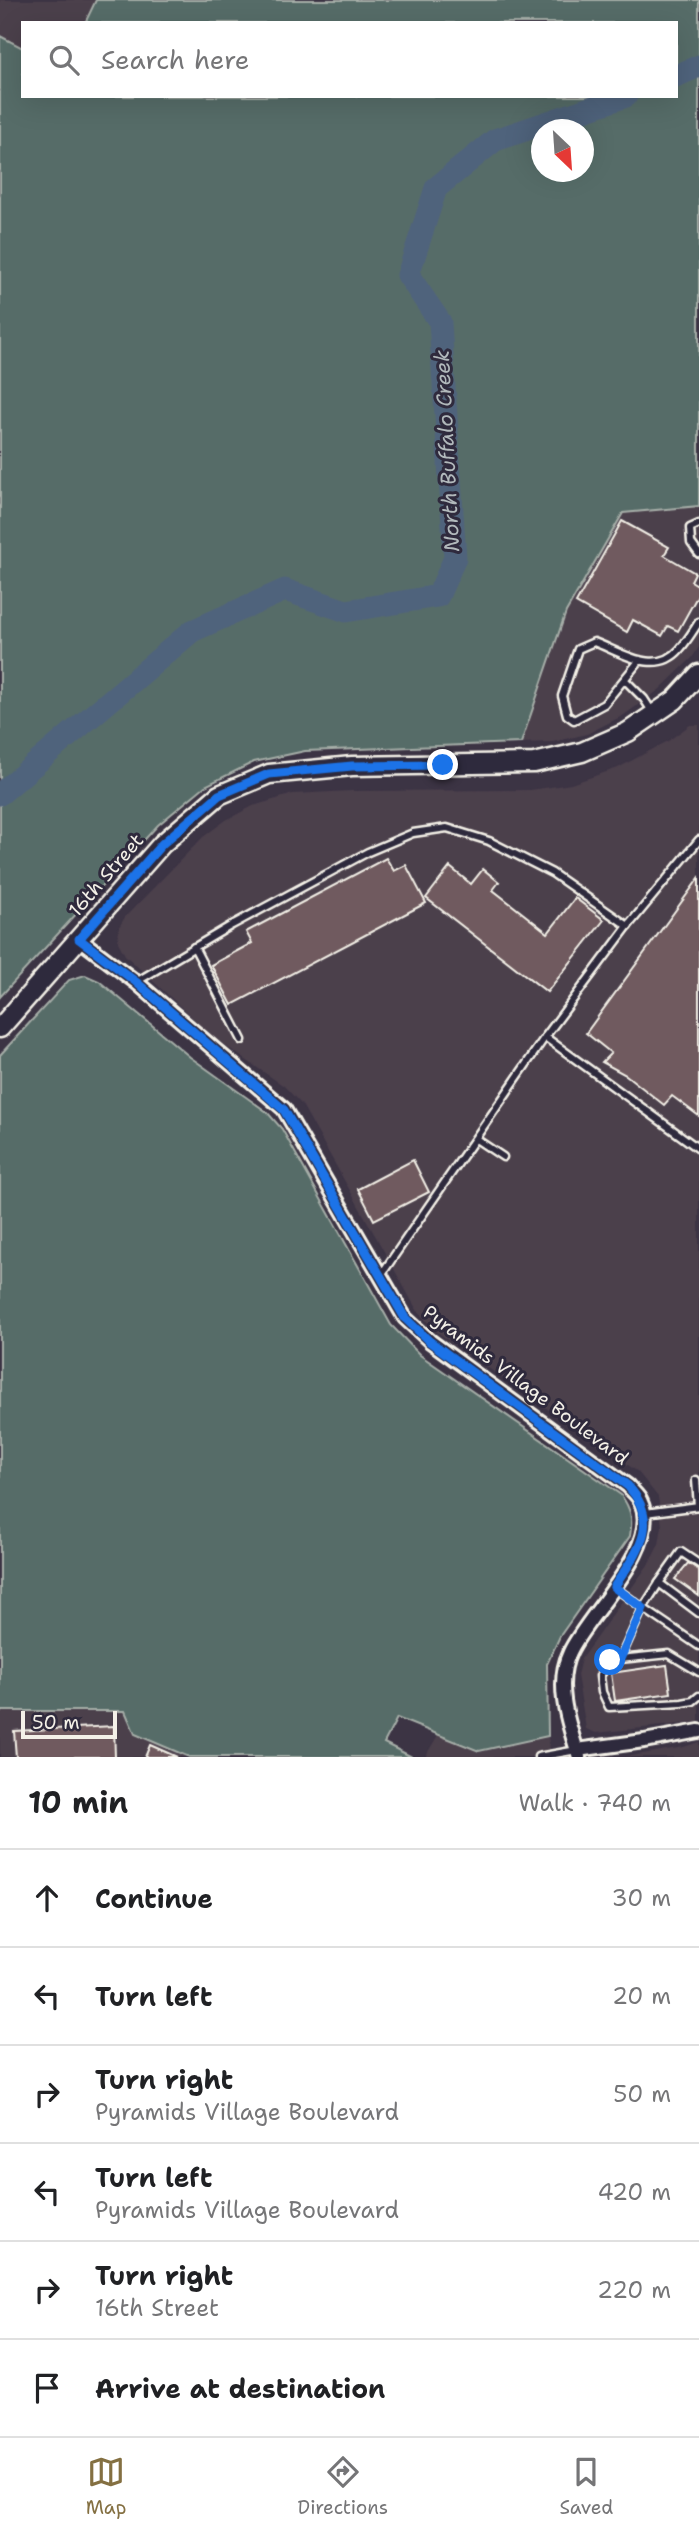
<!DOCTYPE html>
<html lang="en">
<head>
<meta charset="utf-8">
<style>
	body { margin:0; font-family:"Shantell Sans",sans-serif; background:#f6f6f6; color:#202124 }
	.compass { position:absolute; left:531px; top:119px; width:63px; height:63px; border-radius:50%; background:#fff; box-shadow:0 7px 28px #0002; rotate:155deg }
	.scale { position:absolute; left:21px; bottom:18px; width:96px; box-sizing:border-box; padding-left:7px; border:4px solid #f4f1e8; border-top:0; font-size:19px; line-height:24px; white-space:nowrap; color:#f4f1e8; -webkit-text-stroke:5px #2f2a3d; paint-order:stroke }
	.stop { position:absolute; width:21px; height:21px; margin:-16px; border:5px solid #1a73e8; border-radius:50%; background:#fff }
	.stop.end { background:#1a73e8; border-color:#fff; box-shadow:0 2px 7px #0008 }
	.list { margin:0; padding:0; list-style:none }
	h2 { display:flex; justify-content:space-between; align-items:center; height:91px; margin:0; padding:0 28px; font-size:30px }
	h2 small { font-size:23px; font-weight:400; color:#757577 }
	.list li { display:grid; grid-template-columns:46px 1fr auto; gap:21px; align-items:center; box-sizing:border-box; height:98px; padding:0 28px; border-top:2px solid #e0e0e0 }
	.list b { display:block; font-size:26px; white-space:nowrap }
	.list p { margin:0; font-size:23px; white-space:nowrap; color:#757577 }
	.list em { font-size:23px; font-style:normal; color:#757577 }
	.icon { flex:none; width:38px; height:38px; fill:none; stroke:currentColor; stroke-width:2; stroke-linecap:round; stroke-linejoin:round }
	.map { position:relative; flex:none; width:699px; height:1757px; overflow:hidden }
	.search { position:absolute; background:#fff; box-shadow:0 7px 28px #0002; left:21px; right:21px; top:21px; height:77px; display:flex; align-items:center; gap:18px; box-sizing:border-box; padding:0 24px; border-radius:0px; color:#757577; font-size:26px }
	.sheet { height:679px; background:#fff }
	nav { display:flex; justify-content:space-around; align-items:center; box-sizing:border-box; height:98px; border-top:2px solid #e0e0e0; background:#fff; font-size:19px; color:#757577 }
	nav a { display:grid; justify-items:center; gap:4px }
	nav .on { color:#847042 }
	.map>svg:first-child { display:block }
	.built { fill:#4b3f4c }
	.green { fill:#576c68; stroke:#a6aea8; stroke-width:2; fill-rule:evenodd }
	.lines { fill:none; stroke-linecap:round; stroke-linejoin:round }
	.river { stroke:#50647b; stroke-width:23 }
	.building { fill:#6f5a5e; stroke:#f4f1e8; stroke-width:2 }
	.lane-casing { stroke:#f4f1e8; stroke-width:11 }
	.street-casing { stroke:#f4f1e8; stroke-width:18 }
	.secondary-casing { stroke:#f4f1e8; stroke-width:23 }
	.lane { stroke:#2f2a3d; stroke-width:6 }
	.street { stroke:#2f2a3d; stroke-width:12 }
	.secondary { stroke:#2f2a3d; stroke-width:18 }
	.route { stroke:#1a73e8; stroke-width:9 }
	.labels { text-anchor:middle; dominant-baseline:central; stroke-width:6; stroke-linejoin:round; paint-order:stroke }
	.street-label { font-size:19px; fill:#f4f1e8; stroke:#2f2a3d }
	.water-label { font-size:21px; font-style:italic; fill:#b2b9bc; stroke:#2f2a3d }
</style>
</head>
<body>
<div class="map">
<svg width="699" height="1757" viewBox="0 0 699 1757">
	<rect width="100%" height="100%" fill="#3c3444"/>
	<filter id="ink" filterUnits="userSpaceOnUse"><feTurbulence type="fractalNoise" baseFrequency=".0143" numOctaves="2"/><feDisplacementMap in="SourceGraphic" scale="14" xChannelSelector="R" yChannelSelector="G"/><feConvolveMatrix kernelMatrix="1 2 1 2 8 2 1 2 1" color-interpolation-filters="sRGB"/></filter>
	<g filter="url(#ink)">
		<!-- built -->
		<g class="built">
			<polygon points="0,0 96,0 85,23 23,23 23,48 0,36"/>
			<polygon points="699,506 699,647 692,658 659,690 624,715 587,734 553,742 521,743 566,612 623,513"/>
			<polygon points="690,725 699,725 699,1722 596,1733 586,1729 577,1675 581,1659 650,1562 659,1544 662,1526 658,1497 638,1472 438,1333 418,1312 302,1105 284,1086 214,1038 125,955 118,942 119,927 125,917 203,837 226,820 253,806 293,794 351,791 530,790 571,784 618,768 668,741"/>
			<polygon points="0,1711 125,1711 135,1734 189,1757 0,1757"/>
			<polygon points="438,1735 479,1751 548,1736 551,1757 425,1757"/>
			<polygon points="699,1742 699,1757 625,1757 684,1747"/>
		</g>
		<!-- green -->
		<g class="green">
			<path d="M96,0H699V506L623,513L566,612L521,743L305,751L254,762L205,786L158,825L0,997V36L23,48V96H676V23H85ZM542,130H584V172H542Z"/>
			<path d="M85,975L99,981L190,1057L267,1112L282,1129L391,1325L420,1355L621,1495C631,1509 633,1519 630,1536L560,1636L547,1664L548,1736L479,1751L397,1718L384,1743L412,1757H189L135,1734L125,1711H0V1055L69,980Z"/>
		</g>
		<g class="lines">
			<!-- river -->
			<g class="river">
				<polyline points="676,76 699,66"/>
				<polyline points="0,794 192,631 285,590 346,611 438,596 455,558 440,322 408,275 436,188 495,140 626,96"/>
			</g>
		</g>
		<!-- building -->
		<g class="building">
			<polygon points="622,521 669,547 664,555 695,573 691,581 699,586 699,593 678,631 668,626 662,636 633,620 627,632 576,603"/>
			<polygon points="386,858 394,871 406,865 426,903 232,1005 211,965 252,943 246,932"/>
			<polygon points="450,867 471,884 483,869 499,882 493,890 548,933 575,898 604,920 547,992 426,898"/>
			<polygon points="699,878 699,1116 672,1096 664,1105 626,1075 602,1062 611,1053 586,1033"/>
			<polygon points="413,1160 429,1192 374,1220 358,1189"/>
			<polygon points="688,1563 699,1570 699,1596 675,1579"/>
			<polygon points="667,1665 671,1693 615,1701 611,1673"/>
			<polygon points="114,1726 115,1757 16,1757 14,1731"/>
			<polygon points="150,1745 177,1757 145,1757"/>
		</g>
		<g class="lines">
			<defs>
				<g id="lane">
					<polyline points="699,524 690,528 691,543 699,554"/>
					<path d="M640,660L604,704L574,720L567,715L562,696L578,649L594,642C621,652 656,677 680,649C687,641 693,631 699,622"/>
					<polyline points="625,680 644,699 653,713"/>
					<polyline points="194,947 242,1040"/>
					<polyline points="136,982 232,925 368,852 413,833 447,828 489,841 552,873 628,926"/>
					<polyline points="545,1037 699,1149"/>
					<polyline points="476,1139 503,1157"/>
					<polyline points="381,1275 545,1037 628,926 699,840"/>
					<polyline points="696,1480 698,1506"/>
					<polyline points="645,1513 699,1506"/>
					<polyline points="659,1583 681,1552 699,1564"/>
					<polyline points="614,1587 643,1608 620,1659"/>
					<polyline points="699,1613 659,1583 643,1608 699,1646"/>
					<polyline points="699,1672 669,1654 610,1660 600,1676 602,1692 609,1707 682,1703 693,1701 699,1696"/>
					<polyline points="538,1757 577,1750"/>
				</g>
				<g id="street">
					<path d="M79,939L136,982L284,1109L405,1318L430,1341L628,1486C632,1491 639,1496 641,1502C662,1547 588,1613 570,1652C554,1685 569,1725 579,1757"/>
					<polyline points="577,1750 644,1741 699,1731"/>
				</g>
				<polyline id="secondary" points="0,1028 162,844 219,795 269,774 352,766 534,763 582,752 628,732 675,700 699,674"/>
			</defs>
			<!-- lane casing -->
			<use href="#lane" class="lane-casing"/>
			<!-- street casing -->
			<use href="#street" class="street-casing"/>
			<!-- secondary casing -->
			<use href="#secondary" class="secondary-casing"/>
			<!-- lane -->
			<use href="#lane" class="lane"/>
			<!-- street -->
			<use href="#street" class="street"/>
			<!-- secondary -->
			<use href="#secondary" class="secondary"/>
		</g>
	</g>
	<g class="lines" filter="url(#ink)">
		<!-- route -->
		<path class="route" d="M443,765L352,766L269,774L219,795L162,844L79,939L136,982L284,1110L405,1318L429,1341L628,1486C662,1524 637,1552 614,1587L643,1608L620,1659L610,1660"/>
	</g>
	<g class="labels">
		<!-- street labels -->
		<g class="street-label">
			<text transform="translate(106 875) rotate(-49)">16th Street</text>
			<text transform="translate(526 1385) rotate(37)">Pyramids Village Boulevard</text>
		</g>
		<!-- water labels -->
		<g class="water-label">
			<text transform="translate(447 451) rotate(-93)">North Buffalo Creek</text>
		</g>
	</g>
</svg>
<svg class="compass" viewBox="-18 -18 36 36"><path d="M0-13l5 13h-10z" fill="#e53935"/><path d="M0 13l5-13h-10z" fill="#757577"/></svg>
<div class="scale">50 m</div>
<div class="stop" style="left:610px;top:1660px"></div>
<div class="stop end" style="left:443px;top:765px"></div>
<div class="search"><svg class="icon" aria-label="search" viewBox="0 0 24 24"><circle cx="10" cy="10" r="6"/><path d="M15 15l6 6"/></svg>Search here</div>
</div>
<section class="sheet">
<h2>10 min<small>Walk · 740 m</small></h2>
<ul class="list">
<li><svg class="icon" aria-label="ahead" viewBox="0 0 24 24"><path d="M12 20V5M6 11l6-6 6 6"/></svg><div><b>Continue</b></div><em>30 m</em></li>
<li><svg class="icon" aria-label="left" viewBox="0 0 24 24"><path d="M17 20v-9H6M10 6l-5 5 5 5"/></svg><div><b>Turn left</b></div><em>20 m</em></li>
<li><svg class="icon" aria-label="right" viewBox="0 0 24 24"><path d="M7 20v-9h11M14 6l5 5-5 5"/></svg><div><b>Turn right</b><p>Pyramids Village Boulevard</p></div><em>50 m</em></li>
<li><svg class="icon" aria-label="left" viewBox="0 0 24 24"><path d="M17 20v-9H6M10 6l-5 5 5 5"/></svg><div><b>Turn left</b><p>Pyramids Village Boulevard</p></div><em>420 m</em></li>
<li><svg class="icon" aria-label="right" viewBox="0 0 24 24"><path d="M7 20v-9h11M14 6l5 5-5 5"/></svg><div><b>Turn right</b><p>16th Street</p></div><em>220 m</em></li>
<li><svg class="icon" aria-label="arrive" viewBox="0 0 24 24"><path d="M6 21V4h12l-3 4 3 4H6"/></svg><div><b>Arrive at destination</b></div></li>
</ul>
</section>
<nav>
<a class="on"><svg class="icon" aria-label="map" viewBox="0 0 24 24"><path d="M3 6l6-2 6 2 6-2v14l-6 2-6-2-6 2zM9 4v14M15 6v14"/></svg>Map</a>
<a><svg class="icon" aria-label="directions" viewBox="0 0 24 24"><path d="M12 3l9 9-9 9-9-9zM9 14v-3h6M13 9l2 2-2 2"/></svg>Directions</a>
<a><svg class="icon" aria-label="saved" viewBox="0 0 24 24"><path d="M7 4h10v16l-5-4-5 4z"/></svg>Saved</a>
</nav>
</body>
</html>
